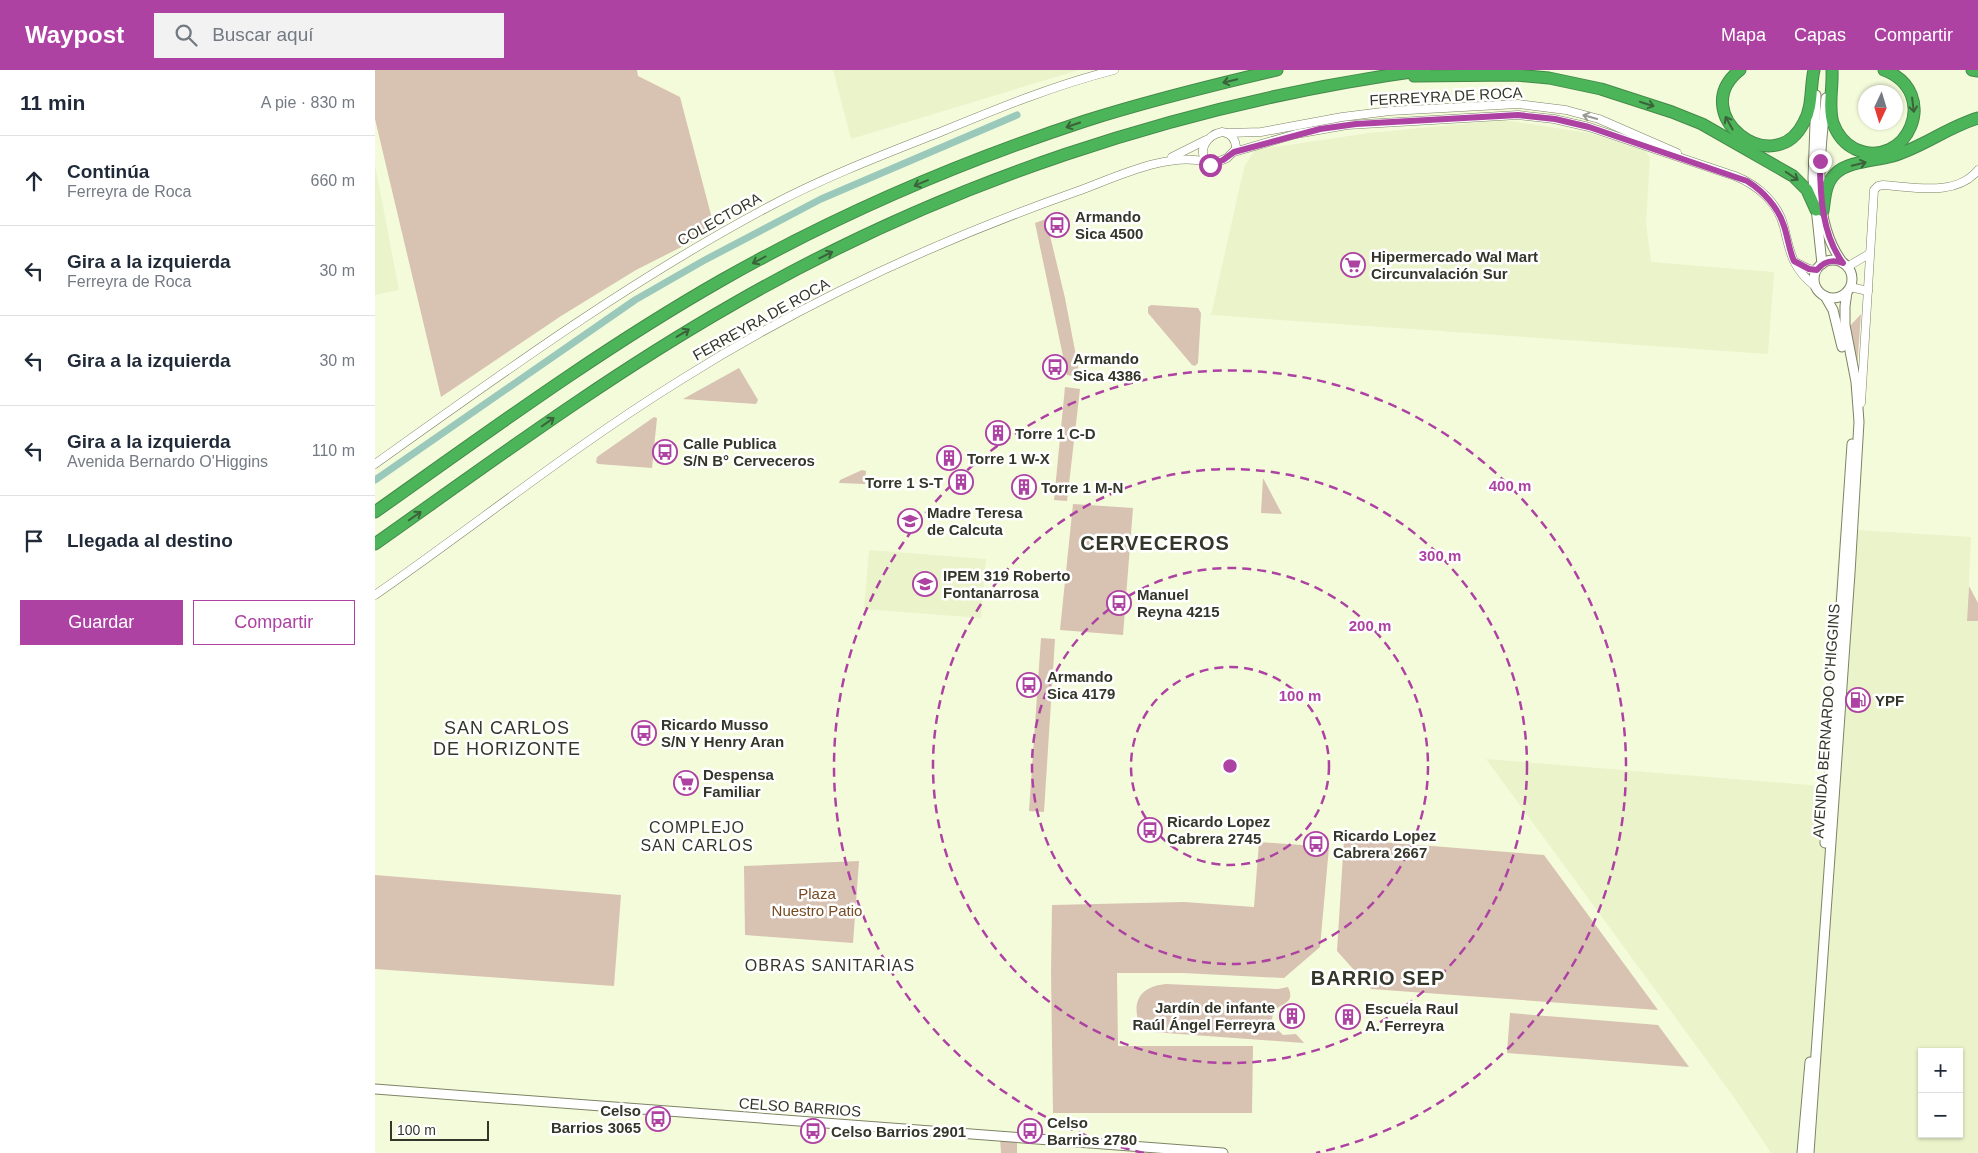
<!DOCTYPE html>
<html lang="es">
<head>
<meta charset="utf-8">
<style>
	body { margin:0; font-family:Arial,sans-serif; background:#f2f2f3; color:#1f2937 }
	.controls { position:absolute; right:15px; bottom:15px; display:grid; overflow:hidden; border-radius:0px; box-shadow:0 1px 4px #0004 }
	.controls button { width:45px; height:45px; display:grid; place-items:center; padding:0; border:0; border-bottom:1px solid #e0e1e3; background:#fff; color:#1f2937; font:25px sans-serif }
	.compass { position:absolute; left:1483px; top:15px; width:45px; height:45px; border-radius:50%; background:#fff; box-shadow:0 1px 4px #0004; rotate:184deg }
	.scale { position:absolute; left:15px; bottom:12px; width:99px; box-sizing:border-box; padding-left:5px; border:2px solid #343629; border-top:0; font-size:14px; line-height:18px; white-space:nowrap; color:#343629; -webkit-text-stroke:4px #fff; paint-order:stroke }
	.stop { position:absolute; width:15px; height:15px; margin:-11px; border:4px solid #ad42a3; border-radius:50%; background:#fff }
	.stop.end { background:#ad42a3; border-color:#fff; box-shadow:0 1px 5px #0008 }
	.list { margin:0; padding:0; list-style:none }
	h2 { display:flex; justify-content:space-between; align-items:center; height:65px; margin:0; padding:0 20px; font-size:21px }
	h2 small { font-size:16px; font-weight:400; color:#747a83 }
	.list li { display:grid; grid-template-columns:32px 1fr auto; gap:15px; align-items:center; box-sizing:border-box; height:90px; padding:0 20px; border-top:1px solid #e0e1e3 }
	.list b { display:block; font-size:19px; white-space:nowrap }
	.list p { margin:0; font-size:16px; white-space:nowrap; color:#747a83 }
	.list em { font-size:16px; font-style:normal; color:#747a83 }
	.actions { display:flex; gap:10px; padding:15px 20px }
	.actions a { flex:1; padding:11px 0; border:1px solid #ad42a3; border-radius:0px; text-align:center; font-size:18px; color:#ad42a3 }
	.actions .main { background:#ad42a3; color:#fff }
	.icon { flex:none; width:28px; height:28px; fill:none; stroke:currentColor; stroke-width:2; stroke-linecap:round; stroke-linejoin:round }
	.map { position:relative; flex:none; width:1603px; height:1083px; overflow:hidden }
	header { display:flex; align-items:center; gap:30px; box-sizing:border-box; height:70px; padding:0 25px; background:#ad42a3; color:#fff }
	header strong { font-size:24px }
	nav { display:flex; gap:28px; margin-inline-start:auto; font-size:18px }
	.search { width:350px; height:45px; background:#f2f2f3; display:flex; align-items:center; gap:12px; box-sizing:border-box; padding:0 18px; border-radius:0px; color:#747a83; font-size:19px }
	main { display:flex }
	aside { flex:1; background:#fff }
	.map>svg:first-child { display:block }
	.built { fill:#eaf3ca; fill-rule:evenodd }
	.green { fill:#d8c2b2 }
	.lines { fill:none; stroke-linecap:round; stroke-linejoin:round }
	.canal { stroke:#9ac8ba; stroke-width:7 }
	.tertiary-casing { stroke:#7d8365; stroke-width:9 }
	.secondary-casing { stroke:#7d8365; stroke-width:11 }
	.motorway-casing { stroke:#448949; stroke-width:13 }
	.tertiary { stroke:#fff; stroke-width:8 }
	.secondary { stroke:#fff; stroke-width:9 }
	.motorway { stroke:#4cb55a; stroke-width:11 }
	.oneway { stroke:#3c623a }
	.oneway2 { stroke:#9a9a94 }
	.route { stroke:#ad42a3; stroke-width:6 }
	.ring { fill:none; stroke:#ad42a3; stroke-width:2.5; stroke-dasharray:9 6 }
	.labels { text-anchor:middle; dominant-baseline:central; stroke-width:5; stroke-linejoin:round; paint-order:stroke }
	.street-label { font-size:15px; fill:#343629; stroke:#fff }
	.poi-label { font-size:15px; font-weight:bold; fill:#343629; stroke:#fff; text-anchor:start }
	.park-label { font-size:15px; fill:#774a22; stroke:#fff }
	.neighbourhood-label { font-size:16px; letter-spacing:1px; fill:#343629; stroke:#fff }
	.quarter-label { font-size:18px; letter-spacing:1px; fill:#343629; stroke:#fff }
	.district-label { font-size:20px; font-weight:bold; letter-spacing:1px; fill:#343629; stroke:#fff }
	.centre { fill:#ad42a3; stroke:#fff; stroke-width:2.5 }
	.ring-label { font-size:15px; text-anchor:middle; font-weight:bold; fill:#ad42a3; stroke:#fff; stroke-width:5; stroke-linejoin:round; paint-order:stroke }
</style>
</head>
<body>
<header>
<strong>Waypost</strong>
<div class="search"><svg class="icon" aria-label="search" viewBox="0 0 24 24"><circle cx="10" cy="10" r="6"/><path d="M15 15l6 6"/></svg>Buscar aquí</div>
<nav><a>Mapa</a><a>Capas</a><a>Compartir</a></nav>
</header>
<main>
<aside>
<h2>11 min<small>A pie · 830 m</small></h2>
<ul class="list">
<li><svg class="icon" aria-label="ahead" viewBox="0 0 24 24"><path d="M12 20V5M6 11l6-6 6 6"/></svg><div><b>Continúa</b><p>Ferreyra de Roca</p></div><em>660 m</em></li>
<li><svg class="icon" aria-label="left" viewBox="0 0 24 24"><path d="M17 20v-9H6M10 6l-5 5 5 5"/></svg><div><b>Gira a la izquierda</b><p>Ferreyra de Roca</p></div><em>30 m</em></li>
<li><svg class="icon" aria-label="left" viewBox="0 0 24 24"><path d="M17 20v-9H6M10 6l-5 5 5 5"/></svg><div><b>Gira a la izquierda</b></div><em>30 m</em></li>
<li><svg class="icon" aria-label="left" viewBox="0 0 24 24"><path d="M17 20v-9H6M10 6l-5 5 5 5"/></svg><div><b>Gira a la izquierda</b><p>Avenida Bernardo O'Higgins</p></div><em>110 m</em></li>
<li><svg class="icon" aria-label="arrive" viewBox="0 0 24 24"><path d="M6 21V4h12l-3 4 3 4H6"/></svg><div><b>Llegada al destino</b></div></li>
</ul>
<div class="actions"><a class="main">Guardar</a><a>Compartir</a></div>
</aside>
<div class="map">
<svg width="1603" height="1083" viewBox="0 0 1603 1083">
	<rect width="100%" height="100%" fill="#f4fbda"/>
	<!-- built -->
	<g class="built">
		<polygon points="458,0 704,0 476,69"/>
		<polygon points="1129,50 1213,63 1270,80 1275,88 1271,153 1276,192 1399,202 1393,284 836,245 865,115 870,95 880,80 994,63"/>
		<polygon points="0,95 24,220 0,225"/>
		<path d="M1465,459L1596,467L1592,550L1603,551V1083H1396L1358,1026L1111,689L1447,716ZM1547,982H1584V1064H1547Z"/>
		<polygon points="494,480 611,489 606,548 489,539"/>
	</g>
	<!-- green -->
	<g class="green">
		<polygon points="0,0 262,0 263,6 305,27 340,160 261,200 186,246 66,327 0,49"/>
		<polygon points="671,149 690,228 705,307 692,305 660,153"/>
		<polygon points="776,235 823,238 826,243 823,293 820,296 817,295 773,243 773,237"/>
		<polygon points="1486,244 1482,299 1474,257"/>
		<polygon points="364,298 383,330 381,334 308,329"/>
		<polygon points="690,317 705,319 692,431 679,430"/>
		<polygon points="279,347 282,348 277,398 223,394 221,392 222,387"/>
		<polygon points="487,400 491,401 490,414 464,413 465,410"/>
		<polygon points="888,408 907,444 886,443"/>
		<polygon points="698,434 758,438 748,565 685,560"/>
		<polygon points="1594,516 1603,533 1603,551 1592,551"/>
		<polygon points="666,568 680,569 669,742 654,741"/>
		<polygon points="969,769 1169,785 1283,940 996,919 962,881"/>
		<polygon points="884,772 954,777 945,877 909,908 808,903 742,903 743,976 878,976 877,1043 678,1043 676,902 677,835 809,832 879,837"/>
		<polygon points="484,791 478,873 370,865 369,796"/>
		<polygon points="0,805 246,825 239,916 0,899"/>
		<path d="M791,914L903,919L913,917C924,940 892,929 898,955L908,965L921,964L929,973L777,962L764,953C756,929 768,916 791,914Z"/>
		<polygon points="1135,943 1283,955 1314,997 1132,983"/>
		<polygon points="625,1068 642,1069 642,1083 626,1083"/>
	</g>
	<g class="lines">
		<!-- canal -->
		<polyline class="canal" points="0,410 260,230 328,191 446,129 642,45"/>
		<defs>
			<g id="tertiary">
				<path d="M847,62C856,63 861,69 861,79L852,88L835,95C820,83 831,65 847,62Z"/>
				<polyline points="853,63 886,62 967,47 1015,41 1143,34 1191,40 1224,49 1302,83"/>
				<path d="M859,82L921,64L972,55L1143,45L1179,49L1214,57L1360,106C1383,115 1403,133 1409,157C1412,169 1414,181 1419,191C1424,202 1432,210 1441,217"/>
				<polyline points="797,87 831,70"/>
				<polyline points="1420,192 1434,199 1442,200"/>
				<polyline points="1472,197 1494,184"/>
				<polyline points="1475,217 1493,221"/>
				<path d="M1486,333L1499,120L1503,116L1508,115C1539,117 1581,127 1603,100"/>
				<path d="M0,394C129,302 257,209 397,135C452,106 510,84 568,61C624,38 680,15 739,0"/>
				<path d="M0,525C102,454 199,376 304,311C429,232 564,170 703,121C739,108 794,81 831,92"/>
			</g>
			<g id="secondary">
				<polyline points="1441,25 1438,109 1447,194"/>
				<path d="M1451,28C1446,79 1434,149 1468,193"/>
				<circle cx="1458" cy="209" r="19"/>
				<polyline points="1450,226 1458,240 1467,277"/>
				<polyline points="1450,773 1477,374"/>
				<polyline points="0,1019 848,1083"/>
				<polyline points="1427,1083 1435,992"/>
				<polyline points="1434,1083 1475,503 1484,352 1481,312 1470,255 1470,236 1472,222"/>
			</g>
			<g id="motorway">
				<path d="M1365,0C1310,43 1399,113 1429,52C1438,36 1435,17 1439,0"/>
				<path d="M1457,0C1458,17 1453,37 1458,53C1462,64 1470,74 1480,79C1532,102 1567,22 1509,0"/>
				<polyline points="1597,0 1603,1"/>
				<polyline points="1039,6 1141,5 1174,8 1226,19 1297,42 1327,54 1418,106 1432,120 1441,140"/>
				<path d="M1448,141C1450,128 1450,114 1460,104C1473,91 1500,91 1518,86C1548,77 1573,57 1603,48"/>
				<path d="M0,442C113,362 226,279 347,210C462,145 585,92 710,51C773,31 838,15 902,0"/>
				<path d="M0,474C116,392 231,307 355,236C567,113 807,33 1050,0"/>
			</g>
		</defs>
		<!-- tertiary casing -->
		<use href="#tertiary" class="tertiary-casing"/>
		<!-- secondary casing -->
		<use href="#secondary" class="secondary-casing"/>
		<!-- motorway casing -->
		<use href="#motorway" class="motorway-casing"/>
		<!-- tertiary -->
		<use href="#tertiary" class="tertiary"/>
		<!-- secondary -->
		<use href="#secondary" class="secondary"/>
		<!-- motorway -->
		<use href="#motorway" class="motorway"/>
	</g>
	<!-- one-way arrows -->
	<defs><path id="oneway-shaft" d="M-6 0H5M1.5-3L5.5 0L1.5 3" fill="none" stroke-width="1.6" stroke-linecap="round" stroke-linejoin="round" transform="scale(1.25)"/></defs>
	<g class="oneway">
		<use href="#oneway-shaft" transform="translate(855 11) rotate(166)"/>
		<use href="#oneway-shaft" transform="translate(1272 34) rotate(18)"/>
		<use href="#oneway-shaft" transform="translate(1538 35) rotate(83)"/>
		<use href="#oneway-shaft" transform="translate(1354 53) rotate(-119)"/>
		<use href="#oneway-shaft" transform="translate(698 55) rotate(161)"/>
		<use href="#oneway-shaft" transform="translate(1484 94) rotate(-13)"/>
		<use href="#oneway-shaft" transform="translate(1417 106) rotate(34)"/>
		<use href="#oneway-shaft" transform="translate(546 113) rotate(157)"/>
		<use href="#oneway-shaft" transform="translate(451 185) rotate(-26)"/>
		<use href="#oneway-shaft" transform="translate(384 190) rotate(152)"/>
		<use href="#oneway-shaft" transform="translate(308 263) rotate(-31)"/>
		<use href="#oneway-shaft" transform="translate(173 352) rotate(-35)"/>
		<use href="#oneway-shaft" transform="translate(40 446) rotate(-35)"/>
	</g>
	<use class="oneway2" href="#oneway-shaft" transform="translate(1215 47) rotate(-164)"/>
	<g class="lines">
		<!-- route -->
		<path class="route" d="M835,95L848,90L859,82L945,59L981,54L1143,45L1180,49L1214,57L1372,111C1388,121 1403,137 1409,156C1413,168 1414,180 1419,191L1434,199L1442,200C1449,191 1457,189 1468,193C1447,165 1445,125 1445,91"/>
	</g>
	<!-- distance rings -->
	<g class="ring">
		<circle cx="855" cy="696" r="99"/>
		<circle cx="855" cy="696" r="198"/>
		<circle cx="855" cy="696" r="297"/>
		<path d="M769 1083A396 396 0 1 1 941 1083"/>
	</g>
	<!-- icons -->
	<defs>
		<symbol id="bus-ring" viewBox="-11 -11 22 22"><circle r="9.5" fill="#fff" stroke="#ad42a3" stroke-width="1.5"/><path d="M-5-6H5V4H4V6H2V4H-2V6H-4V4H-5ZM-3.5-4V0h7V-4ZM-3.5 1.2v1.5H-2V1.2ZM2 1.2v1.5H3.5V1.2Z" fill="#ad42a3"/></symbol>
		<symbol id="supermarket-ring" viewBox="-11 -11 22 22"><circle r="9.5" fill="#fff" stroke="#ad42a3" stroke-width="1.5"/><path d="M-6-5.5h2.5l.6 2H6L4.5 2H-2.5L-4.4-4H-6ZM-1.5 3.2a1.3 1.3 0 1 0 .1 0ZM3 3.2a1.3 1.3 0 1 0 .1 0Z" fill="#ad42a3"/></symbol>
		<symbol id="building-ring" viewBox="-11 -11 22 22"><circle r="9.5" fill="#fff" stroke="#ad42a3" stroke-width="1.5"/><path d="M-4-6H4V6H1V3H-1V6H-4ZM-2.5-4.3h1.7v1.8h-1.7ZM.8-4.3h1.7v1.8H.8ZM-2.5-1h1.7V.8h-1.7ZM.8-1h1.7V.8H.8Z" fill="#ad42a3"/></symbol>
		<symbol id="school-ring" viewBox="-11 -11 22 22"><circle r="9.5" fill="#fff" stroke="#ad42a3" stroke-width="1.5"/><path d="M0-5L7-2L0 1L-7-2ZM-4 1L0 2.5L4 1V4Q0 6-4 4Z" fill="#ad42a3"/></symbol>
		<symbol id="fuel-ring" viewBox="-11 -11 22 22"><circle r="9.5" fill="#fff" stroke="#ad42a3" stroke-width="1.5"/><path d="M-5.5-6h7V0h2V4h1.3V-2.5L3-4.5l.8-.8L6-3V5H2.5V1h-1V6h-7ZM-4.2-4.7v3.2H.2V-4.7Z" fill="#ad42a3"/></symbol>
	</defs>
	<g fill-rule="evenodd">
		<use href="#bus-ring" x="668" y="141" width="28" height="28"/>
		<use href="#supermarket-ring" x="964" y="181" width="28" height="28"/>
		<use href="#bus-ring" x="666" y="283" width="28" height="28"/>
		<use href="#building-ring" x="609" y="349" width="28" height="28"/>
		<use href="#bus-ring" x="276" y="368" width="28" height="28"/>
		<use href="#building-ring" x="560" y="374" width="28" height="28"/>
		<use href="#building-ring" x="572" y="398" width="28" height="28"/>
		<use href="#building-ring" x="635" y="403" width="28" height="28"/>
		<use href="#school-ring" x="521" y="437" width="28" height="28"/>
		<use href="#school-ring" x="536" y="500" width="28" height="28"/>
		<use href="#bus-ring" x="730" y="519" width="28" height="28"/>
		<use href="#bus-ring" x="640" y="601" width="28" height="28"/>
		<use href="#fuel-ring" x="1469" y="616" width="28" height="28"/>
		<use href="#bus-ring" x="255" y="649" width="28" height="28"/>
		<use href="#supermarket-ring" x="297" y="699" width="28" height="28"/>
		<use href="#bus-ring" x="761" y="746" width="28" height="28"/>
		<use href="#bus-ring" x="927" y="760" width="28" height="28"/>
		<use href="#building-ring" x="903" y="932" width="28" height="28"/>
		<use href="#building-ring" x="959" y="933" width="28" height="28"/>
		<use href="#bus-ring" x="269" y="1035" width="28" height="28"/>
		<use href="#bus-ring" x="424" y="1047" width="28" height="28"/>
		<use href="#bus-ring" x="641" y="1047" width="28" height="28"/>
	</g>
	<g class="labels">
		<!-- street labels -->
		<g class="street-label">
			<text transform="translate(1071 26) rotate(-3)">FERREYRA DE ROCA</text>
			<text transform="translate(344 149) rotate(-29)">COLECTORA</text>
			<text transform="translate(386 249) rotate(-29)">FERREYRA DE ROCA</text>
			<text transform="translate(1451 651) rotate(-86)">AVENIDA BERNARDO O'HIGGINS</text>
			<text transform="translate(425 1037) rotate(4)">CELSO BARRIOS</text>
		</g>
		<!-- poi labels -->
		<g class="poi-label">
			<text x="700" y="146">Armando<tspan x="700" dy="17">Sica 4500</tspan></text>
			<text x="996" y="186">Hipermercado Wal Mart<tspan x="996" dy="17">Circunvalación Sur</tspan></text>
			<text x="698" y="288">Armando<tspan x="698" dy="17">Sica 4386</tspan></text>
			<text x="640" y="363">Torre 1 C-D</text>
			<text x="308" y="373">Calle Publica<tspan x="308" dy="17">S/N B° Cerveceros</tspan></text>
			<text x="592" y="388">Torre 1 W-X</text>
			<text x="568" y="412" text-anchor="end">Torre 1 S-T</text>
			<text x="666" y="417">Torre 1 M-N</text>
			<text x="552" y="442">Madre Teresa<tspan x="552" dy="17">de Calcuta</tspan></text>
			<text x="568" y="505">IPEM 319 Roberto<tspan x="568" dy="17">Fontanarrosa</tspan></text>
			<text x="762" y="524">Manuel<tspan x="762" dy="17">Reyna 4215</tspan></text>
			<text x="672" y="606">Armando<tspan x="672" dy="17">Sica 4179</tspan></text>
			<text x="1500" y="630">YPF</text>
			<text x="286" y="654">Ricardo Musso<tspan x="286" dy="17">S/N Y Henry Aran</tspan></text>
			<text x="328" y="704">Despensa<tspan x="328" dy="17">Familiar</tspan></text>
			<text x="792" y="751">Ricardo Lopez<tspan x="792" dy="17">Cabrera 2745</tspan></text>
			<text x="958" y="765">Ricardo Lopez<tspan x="958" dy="17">Cabrera 2667</tspan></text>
			<text x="900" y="937" text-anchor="end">Jardín de infante<tspan x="900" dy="17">Raúl Ángel Ferreyra</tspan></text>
			<text x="990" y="938">Escuela Raul<tspan x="990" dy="17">A. Ferreyra</tspan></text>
			<text x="266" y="1040" text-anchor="end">Celso<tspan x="266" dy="17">Barrios 3065</tspan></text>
			<text x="672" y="1052">Celso<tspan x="672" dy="17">Barrios 2780</tspan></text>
			<text x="456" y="1061">Celso Barrios 2901</text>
		</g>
		<!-- park labels -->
		<g class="park-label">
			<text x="442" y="823">Plaza<tspan x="442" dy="17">Nuestro Patio</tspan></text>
		</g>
		<!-- neighbourhood labels -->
		<g class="neighbourhood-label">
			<text x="322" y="757">COMPLEJO<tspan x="322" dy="18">SAN CARLOS</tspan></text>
			<text x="455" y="895">OBRAS SANITARIAS</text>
		</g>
		<!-- quarter labels -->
		<g class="quarter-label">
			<text x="132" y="658">SAN CARLOS<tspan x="132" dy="21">DE HORIZONTE</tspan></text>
		</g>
		<!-- district labels -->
		<g class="district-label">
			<text x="780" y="473">CERVECEROS</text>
			<text x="1003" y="908">BARRIO SEP</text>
		</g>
	</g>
	<circle cx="855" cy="696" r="8" class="centre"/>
	<g class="ring-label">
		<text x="1135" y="421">400 m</text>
		<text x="1065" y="491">300 m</text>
		<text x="995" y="561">200 m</text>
		<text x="925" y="631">100 m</text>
	</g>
</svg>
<div class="controls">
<button>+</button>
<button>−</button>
</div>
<svg class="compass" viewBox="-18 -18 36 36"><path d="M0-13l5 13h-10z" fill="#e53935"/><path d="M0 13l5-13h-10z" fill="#747a83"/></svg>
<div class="scale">100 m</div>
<div class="stop" style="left:835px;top:95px"></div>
<div class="stop end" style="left:1445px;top:91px"></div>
</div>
</main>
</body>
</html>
